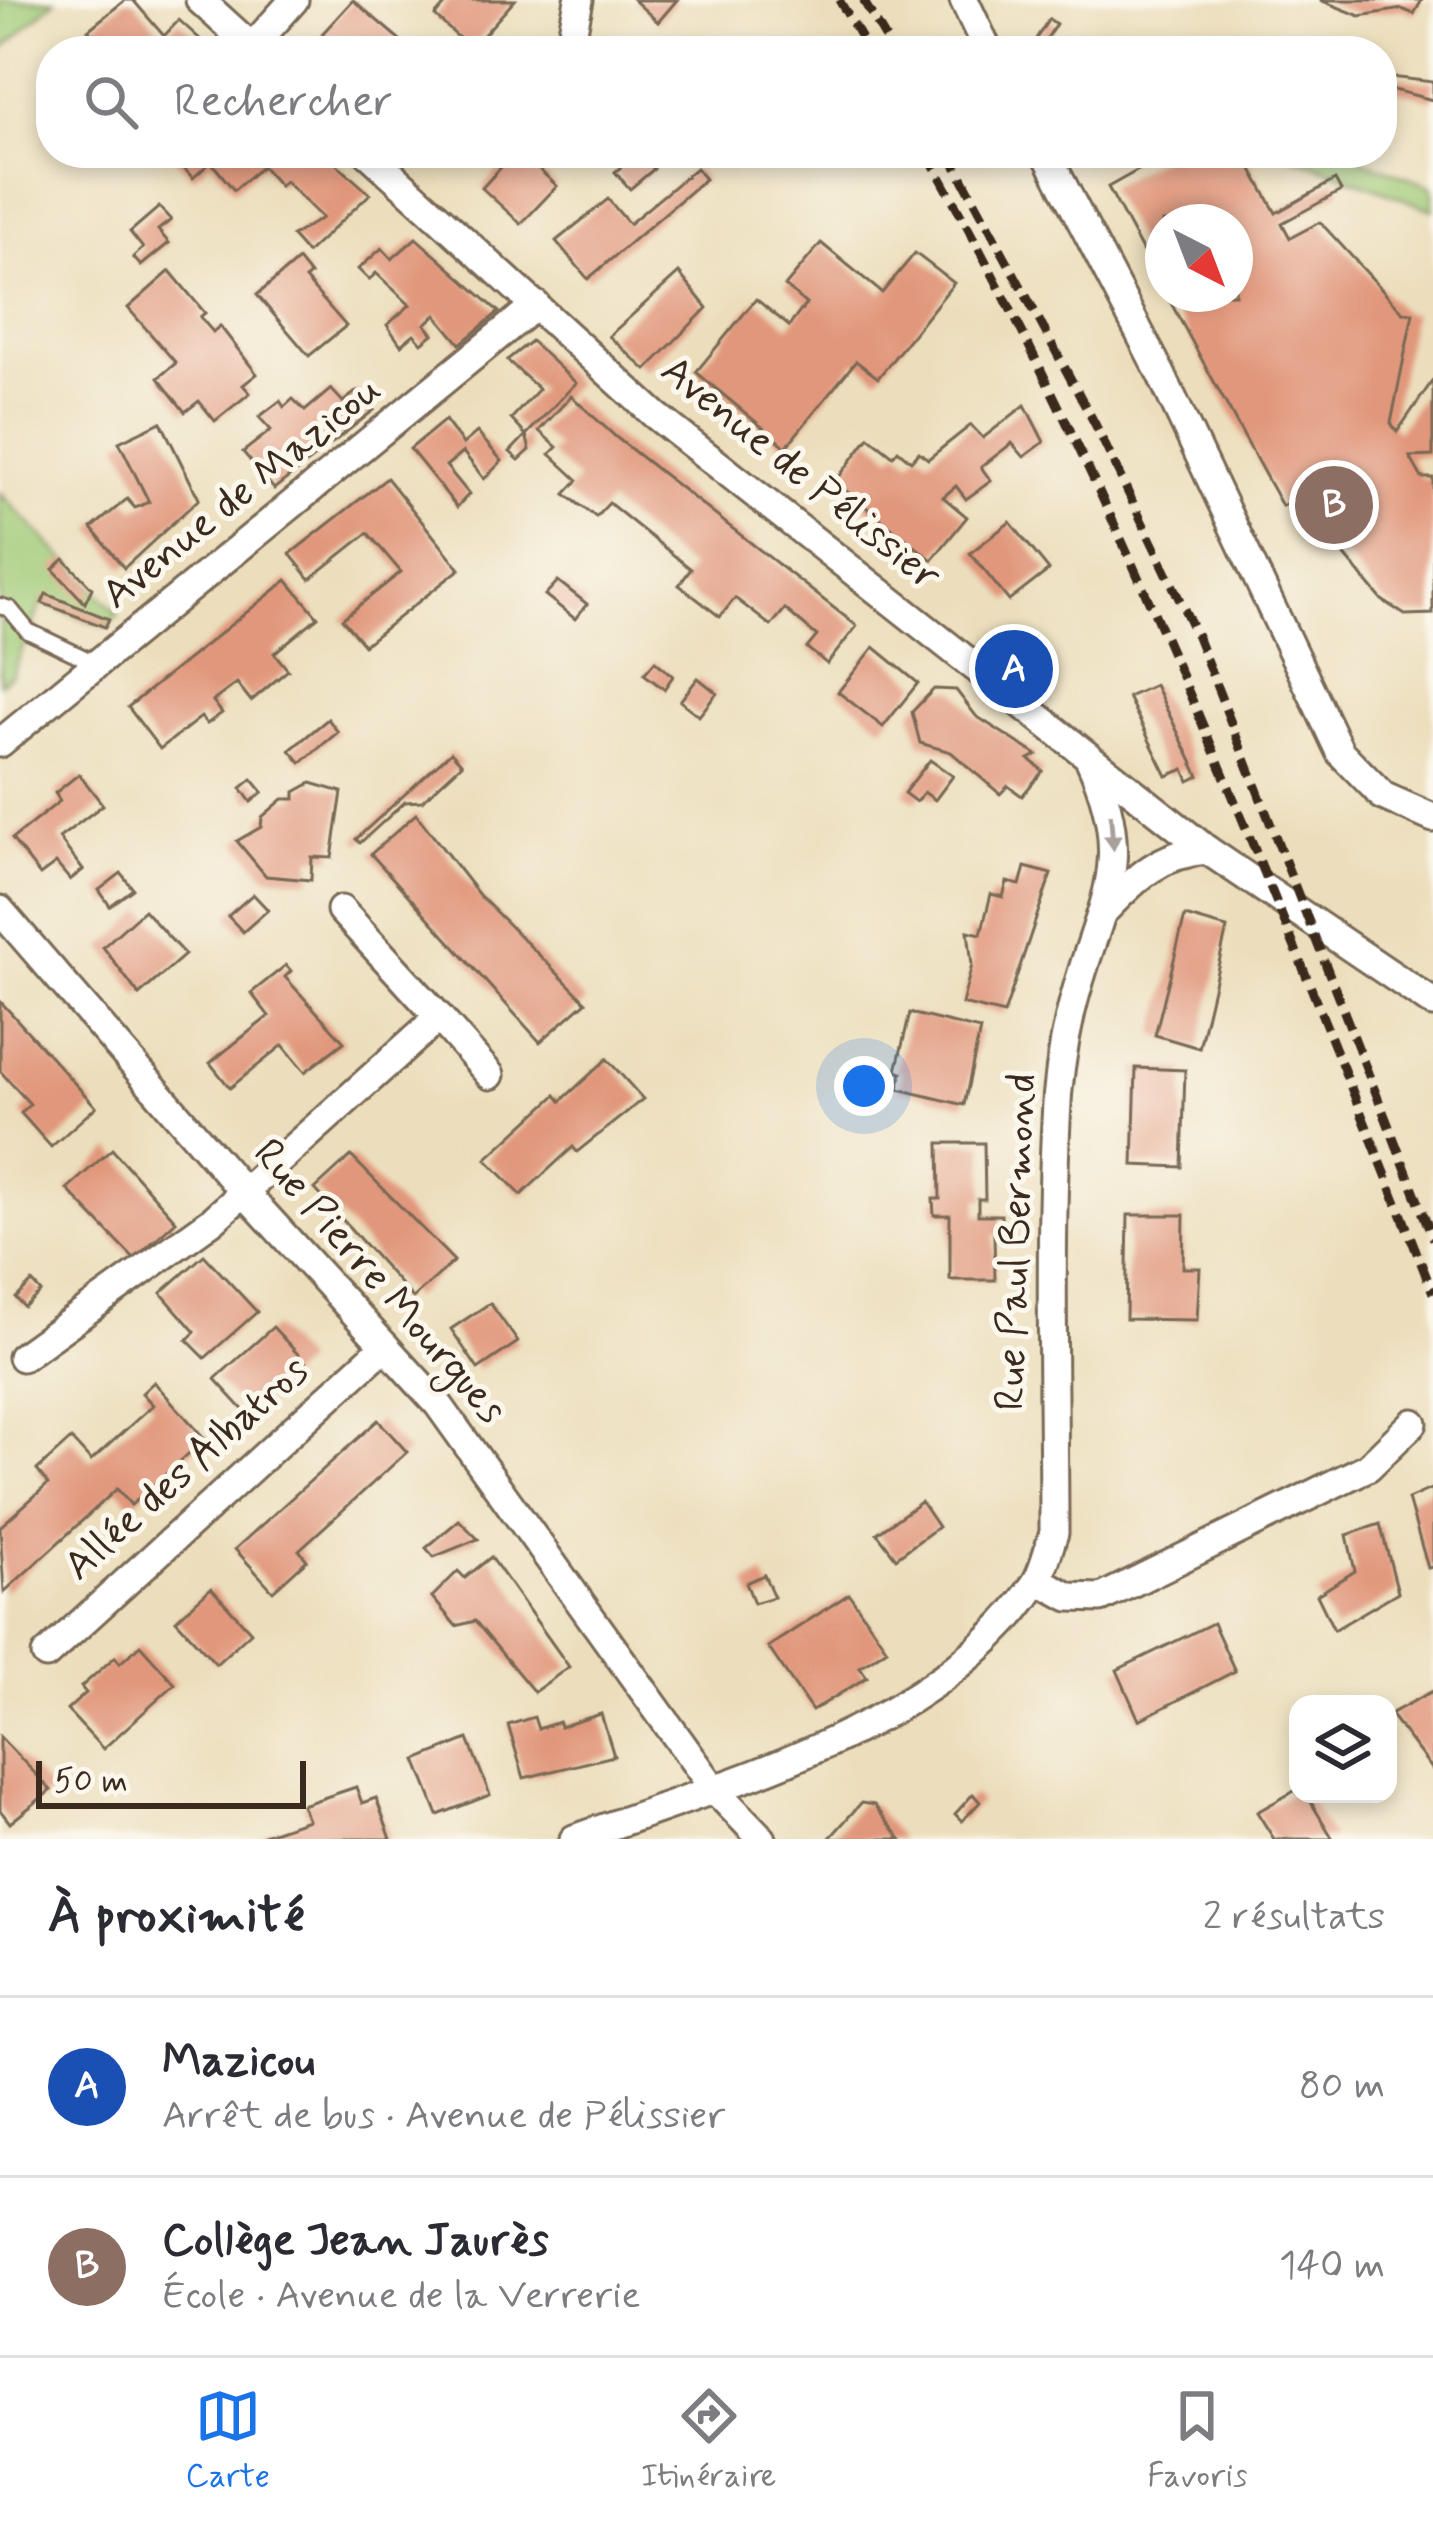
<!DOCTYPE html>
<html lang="fr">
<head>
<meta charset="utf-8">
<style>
	body { margin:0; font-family:Mynerve,sans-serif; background:#f2f2f3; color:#2b2b33 }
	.controls { position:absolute; right:36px; bottom:36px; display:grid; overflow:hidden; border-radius:24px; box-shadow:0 6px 18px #0003 }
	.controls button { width:108px; height:108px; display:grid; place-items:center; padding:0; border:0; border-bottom:3px solid #e1e1e2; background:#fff; color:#2b2b33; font:60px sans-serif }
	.compass { position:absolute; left:1145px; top:204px; width:108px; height:108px; border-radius:50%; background:#fff; box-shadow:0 6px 18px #0003; rotate:138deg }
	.scale { position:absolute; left:36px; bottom:30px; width:270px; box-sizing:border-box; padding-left:12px; border:6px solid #3b2a1e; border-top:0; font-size:33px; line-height:42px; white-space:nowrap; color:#3b2a1e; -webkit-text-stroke:9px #fbf7ec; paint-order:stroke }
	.you { position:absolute; left:864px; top:1086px; width:42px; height:42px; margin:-30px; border:9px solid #fff; border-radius:50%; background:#1a73e8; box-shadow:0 0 0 18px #1a73e833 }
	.badge { display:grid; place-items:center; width:78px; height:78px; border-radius:50%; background:#1a73e8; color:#fff; font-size:39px; font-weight:700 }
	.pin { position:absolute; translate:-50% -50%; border:6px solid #fff; box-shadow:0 3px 12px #0006 }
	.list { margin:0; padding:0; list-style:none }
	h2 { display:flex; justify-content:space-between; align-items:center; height:156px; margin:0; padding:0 48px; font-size:51px }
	h2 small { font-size:39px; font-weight:400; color:#7c7c81 }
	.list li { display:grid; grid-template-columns:78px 1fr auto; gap:36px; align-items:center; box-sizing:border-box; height:180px; padding:0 48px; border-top:3px solid #e1e1e2 }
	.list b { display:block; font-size:45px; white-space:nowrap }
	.list p { margin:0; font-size:39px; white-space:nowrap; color:#7c7c81 }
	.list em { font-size:39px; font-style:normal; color:#7c7c81 }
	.icon { flex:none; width:66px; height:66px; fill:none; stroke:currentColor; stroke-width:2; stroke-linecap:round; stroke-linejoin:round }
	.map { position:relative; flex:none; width:1433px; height:1839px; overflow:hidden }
	.search { position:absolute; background:#fff; box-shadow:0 6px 18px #0003; left:36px; right:36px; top:36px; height:132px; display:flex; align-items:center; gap:30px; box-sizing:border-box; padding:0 42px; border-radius:48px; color:#7c7c81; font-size:45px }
	.sheet { height:516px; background:#fff }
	nav { display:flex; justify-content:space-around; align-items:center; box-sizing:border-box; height:168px; border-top:3px solid #e1e1e2; background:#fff; font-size:33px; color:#7c7c81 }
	nav a { display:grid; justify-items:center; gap:6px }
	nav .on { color:#1a73e8 }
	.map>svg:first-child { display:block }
	.green { fill:#9fc975; stroke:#6d7a4a; stroke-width:3 }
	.building { fill:#e1977b }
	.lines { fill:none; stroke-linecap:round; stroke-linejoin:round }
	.lane-casing { stroke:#796955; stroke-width:20 }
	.street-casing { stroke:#796955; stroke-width:33 }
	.lane { stroke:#fff; stroke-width:14 }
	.street { stroke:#fff; stroke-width:27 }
	.rail { stroke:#3b2a1e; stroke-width:9; stroke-dasharray:18 9; stroke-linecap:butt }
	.oneway { fill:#a79f9a }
	.labels { text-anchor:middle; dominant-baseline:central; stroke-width:10; stroke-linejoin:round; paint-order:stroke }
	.street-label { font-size:42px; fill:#3b2a1e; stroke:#fbf7ec }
</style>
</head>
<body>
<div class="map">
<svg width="1433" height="1839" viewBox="0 0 1433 1839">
	<rect width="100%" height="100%" fill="#fbf7ec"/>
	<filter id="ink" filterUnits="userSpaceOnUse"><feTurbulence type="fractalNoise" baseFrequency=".00833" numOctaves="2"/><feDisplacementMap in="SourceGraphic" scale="24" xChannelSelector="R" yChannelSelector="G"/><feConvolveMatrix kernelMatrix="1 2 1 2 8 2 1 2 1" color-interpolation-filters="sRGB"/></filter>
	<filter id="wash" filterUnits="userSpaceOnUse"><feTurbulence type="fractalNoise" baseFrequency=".004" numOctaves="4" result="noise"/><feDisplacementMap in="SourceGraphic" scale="48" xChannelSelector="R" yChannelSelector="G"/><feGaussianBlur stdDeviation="2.7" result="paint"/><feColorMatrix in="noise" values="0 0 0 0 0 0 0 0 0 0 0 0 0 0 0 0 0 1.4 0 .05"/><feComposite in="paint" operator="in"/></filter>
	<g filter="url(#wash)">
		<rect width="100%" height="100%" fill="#ecdebc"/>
		<!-- green -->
		<g class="green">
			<polygon points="0,0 55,0 0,52"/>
			<polygon points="1284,153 1344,153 1433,187 1433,210"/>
			<polygon points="0,493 119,615 105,627 42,603 12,674 0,684"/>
		</g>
		<g id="blocks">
			<!-- building -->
			<g class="building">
				<polygon points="125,0 133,0 164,36 179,20 213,51 106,51 88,30"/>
				<polygon points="353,0 400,40 390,51 341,51 322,34"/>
				<polygon points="449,0 515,0 471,49 435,16"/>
				<polygon points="634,0 677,0 658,22"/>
				<polygon points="1320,0 1422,0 1414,14 1402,9 1360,16"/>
				<polygon points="1049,19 1056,24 1039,51 1028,51"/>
				<polygon points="1382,76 1433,82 1433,100 1382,87"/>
				<polygon points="169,153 324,153 370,194 307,253 292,236 322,218 285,181 280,186 262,166 234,190 211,162 193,178"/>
				<polygon points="514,153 521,153 557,186 521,224 482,188"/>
				<polygon points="637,153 654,169 630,189 615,172"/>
				<polygon points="1169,153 1243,153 1276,213 1335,180 1341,191 1282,223 1290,238 1320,222 1403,312 1413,313 1391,423 1397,432 1433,380 1433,456 1410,457 1422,478 1433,478 1433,614 1405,615 1382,600 1297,498 1282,506 1166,294 1235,294 1235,222 1163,222 1163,289 1108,187"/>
				<polygon points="696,168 705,179 588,279 556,241 608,199 629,224"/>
				<polygon points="159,207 171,220 158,230 169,243 141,266 133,257 143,248 130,232"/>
				<polygon points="416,238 499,312 460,344 436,315 425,324 433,334 422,343 414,334 401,345 387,325 410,305 376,273 369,280 358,269 382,248 392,259"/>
				<polygon points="821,243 882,293 915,253 954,283 878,378 856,361 786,447 696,372 756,299 789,326 806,304 785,286"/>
				<polygon points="298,260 310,275 305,279 346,326 309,356 257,295"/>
				<polygon points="170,271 205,313 200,317 213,332 220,326 257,374 243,385 250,393 215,421 199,401 185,412 158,378 176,363 128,308"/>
				<polygon points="679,273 707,308 646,370 609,336"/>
				<polygon points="531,341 576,383 526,435 511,419 539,389 507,360"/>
				<polygon points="331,389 343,402 357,391 374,410 274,489 243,452 271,430 259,417 280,401 284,407 293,399 305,411"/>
				<polygon points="571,396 617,438 857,626 827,664 807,648 817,636 785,609 771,626 735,598 720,617 679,585 691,569 609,503 596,517 565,494 578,480 550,454 557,447 539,431"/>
				<polygon points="1025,405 1044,442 1024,457 1012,443 981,467 991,481 966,499 956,486 943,497 967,517 932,560 835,482 869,437 893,456 898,450 911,461 919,452 928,459 971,425 983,438"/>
				<polygon points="445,420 463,444 477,432 502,461 484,479 463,452 446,466 469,494 457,507 410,449"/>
				<polygon points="161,422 199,499 124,568 92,528 127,499 135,508 149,502 119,442"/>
				<polygon points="526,435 530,450 519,460 510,452"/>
				<polygon points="387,478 460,569 364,645 342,619 401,572 368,533 310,579 290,554"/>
				<polygon points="1010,522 1049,570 1009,601 970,553"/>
				<polygon points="64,559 92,588 85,603 53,569"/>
				<polygon points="287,580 318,617 274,653 288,670 251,701 237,683 213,701 222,713 207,724 201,717 160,749 128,707"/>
				<polygon points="558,581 587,604 575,619 545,595"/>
				<polygon points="46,594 109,619 105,627 42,603"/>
				<polygon points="874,647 918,683 883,727 838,692"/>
				<polygon points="655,661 673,676 664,689 644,674"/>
				<polygon points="698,678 717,693 699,716 680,701"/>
				<polygon points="1155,685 1199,776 1189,781 1184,769 1167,776 1128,697"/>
				<polygon points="934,689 956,690 976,716 1037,755 1029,759 1043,771 1022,796 1008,786 1000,794 951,752 920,743 912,712"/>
				<polygon points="328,719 338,732 301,763 290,750"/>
				<polygon points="451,752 462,764 422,801 405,802 360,843 356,839"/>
				<polygon points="930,760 953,776 935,800 924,792 916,802 904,793"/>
				<polygon points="79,774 103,805 59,838 83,870 70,880 56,863 40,875 12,839 60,801 55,793"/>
				<polygon points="252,779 263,792 251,802 241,788"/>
				<polygon points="311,783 342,792 332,858 312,857 311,880 266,876 237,841 261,827 262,817 283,799 295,799 295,792"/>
				<polygon points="416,814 479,895 586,1002 540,1042 371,854"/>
				<polygon points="1025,867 1051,874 1004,1014 962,1004 972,965 968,931 981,934 991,894 1003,897 1007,882 1020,885"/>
				<polygon points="121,873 133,889 110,906 99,890"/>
				<polygon points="253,894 268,910 243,932 228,916"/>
				<polygon points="144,910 185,955 139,995 103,947"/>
				<polygon points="1185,916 1227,928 1199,1048 1155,1035"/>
				<polygon points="286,965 291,971 285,977 344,1042 305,1072 283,1045 230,1088 210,1063 269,1016 251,993"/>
				<polygon points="0,1001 96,1107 51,1147 21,1113 30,1104 0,1071"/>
				<polygon points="910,1013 980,1030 964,1105 898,1089 902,1073 896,1071"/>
				<polygon points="607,1059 643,1099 577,1152 573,1147 521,1195 486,1159 556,1095 561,1101"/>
				<polygon points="1136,1068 1185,1070 1182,1167 1133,1165"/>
				<polygon points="939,1143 984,1143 985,1199 978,1199 978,1215 1001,1215 1001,1235 994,1235 995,1280 950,1280 950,1215 934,1215 933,1199 940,1199"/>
				<polygon points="112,1149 176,1221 134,1259 67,1189"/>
				<polygon points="351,1156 454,1261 413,1298 315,1189"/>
				<polygon points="1128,1215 1184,1215 1183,1268 1200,1268 1197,1320 1126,1319"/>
				<polygon points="204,1255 257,1312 205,1358 187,1340 195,1332 161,1293"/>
				<polygon points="32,1282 41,1292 24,1307 16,1298"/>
				<polygon points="490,1303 518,1342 478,1369 451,1329"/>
				<polygon points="273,1327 305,1362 247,1414 215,1379"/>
				<polygon points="154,1382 205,1439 131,1505 117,1489 4,1592 0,1527 48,1484 37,1470 71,1439 91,1461 153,1405 142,1393"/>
				<polygon points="378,1420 407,1452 299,1550 307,1560 273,1591 235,1549"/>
				<polygon points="1433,1488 1433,1567 1428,1568 1408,1499"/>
				<polygon points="921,1502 938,1527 896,1558 877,1533"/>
				<polygon points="459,1520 478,1539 434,1557 426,1548"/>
				<polygon points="1380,1524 1398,1592 1334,1630 1317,1595 1355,1571 1347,1535"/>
				<polygon points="491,1557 569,1667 534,1692 475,1621 456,1626 432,1597 458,1571 465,1578"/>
				<polygon points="764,1575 774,1597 754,1603 746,1583"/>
				<polygon points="211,1588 251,1632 216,1664 176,1620"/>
				<polygon points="849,1594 887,1649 860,1667 867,1677 812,1711 768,1647"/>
				<polygon points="1213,1623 1235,1671 1139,1720 1117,1670"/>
				<polygon points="140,1645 175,1684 103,1749 67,1710 86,1693 81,1687 115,1657 120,1663"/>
				<polygon points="1433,1691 1433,1770 1390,1714"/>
				<polygon points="601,1714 614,1756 524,1778 508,1725 534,1717 538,1729 559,1722 560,1727"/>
				<polygon points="0,1737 51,1790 10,1823 0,1810"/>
				<polygon points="468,1739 490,1795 438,1815 416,1760"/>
				<polygon points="356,1787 362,1803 376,1798 391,1839 264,1839 263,1835 308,1820 302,1805"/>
				<polygon points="1298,1789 1298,1794 1306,1794 1333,1839 1274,1839 1257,1812"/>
				<polygon points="973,1794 980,1802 962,1821 955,1814"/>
				<polygon points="861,1803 874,1805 901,1839 829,1839"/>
			</g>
		</g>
	</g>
	<g filter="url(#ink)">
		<use href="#blocks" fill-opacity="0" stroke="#796955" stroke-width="3"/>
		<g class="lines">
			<defs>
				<polyline id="lane" points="0,606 10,609 28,631 97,664"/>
				<g id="street">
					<polyline points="200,0 256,51"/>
					<polyline points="964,0 988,51"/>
					<polyline points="573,31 579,0"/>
					<polyline points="252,47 294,0"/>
					<polyline points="368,153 655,415 1207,850 1433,1003"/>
					<polyline points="1046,153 1161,374 1340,752 1383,796 1433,818"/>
					<polyline points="0,743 536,305"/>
					<path d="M1106,909C1136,878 1161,853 1207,850"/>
					<polyline points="0,910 244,1192 438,1404 714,1789 762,1839"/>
					<polyline points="439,1017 490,1075"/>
					<polyline points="22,1357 213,1220 439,1017 341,910"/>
					<polyline points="1038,1580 1069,1597 1101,1598 1368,1467 1413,1423"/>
					<polyline points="46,1655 385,1346"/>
					<path d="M574,1839C728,1782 939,1728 1035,1584C1044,1570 1048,1549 1054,1533C1054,1396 1049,1257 1056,1121C1057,1086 1063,1046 1071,1012C1096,906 1140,869 1089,758"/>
				</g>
			</defs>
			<!-- lane casing -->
			<use href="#lane" class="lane-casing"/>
			<!-- street casing -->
			<use href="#street" class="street-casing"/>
			<!-- lane -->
			<use href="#lane" class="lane"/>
			<!-- street -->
			<use href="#street" class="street"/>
			<!-- rail -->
			<g class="rail">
				<polyline points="839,0 869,51"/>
				<polyline points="863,0 893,51"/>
				<path d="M927,153C1131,517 1278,907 1433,1293"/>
				<polyline points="949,153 1095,424 1197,636 1433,1239"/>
			</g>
		</g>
		<!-- one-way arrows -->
		<defs><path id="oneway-solid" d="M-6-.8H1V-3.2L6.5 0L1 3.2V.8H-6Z" transform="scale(3)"/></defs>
		<use class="oneway" href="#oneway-solid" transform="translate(1112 832) rotate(85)"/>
	</g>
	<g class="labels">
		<!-- street labels -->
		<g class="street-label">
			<text transform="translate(800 474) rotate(39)">Avenue de Pélissier</text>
			<text transform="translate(242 493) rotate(-39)">Avenue de Mazicou</text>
			<text transform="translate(1017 1242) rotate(-88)">Rue Paul Bermond</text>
			<text transform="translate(379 1282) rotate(49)">Rue Pierre Mourgues</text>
			<text transform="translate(187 1469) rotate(-42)">Allée des Albatros</text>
		</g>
	</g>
</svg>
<div class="controls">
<button><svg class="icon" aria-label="layers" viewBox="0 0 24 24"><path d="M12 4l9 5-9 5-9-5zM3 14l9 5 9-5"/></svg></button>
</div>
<svg class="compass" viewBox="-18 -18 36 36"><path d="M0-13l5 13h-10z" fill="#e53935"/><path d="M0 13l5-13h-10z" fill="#7c7c81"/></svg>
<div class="scale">50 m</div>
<div class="you"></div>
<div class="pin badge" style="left:1014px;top:669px;background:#1a4fb4">A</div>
<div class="pin badge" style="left:1334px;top:505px;background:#8d6e63">B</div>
<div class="search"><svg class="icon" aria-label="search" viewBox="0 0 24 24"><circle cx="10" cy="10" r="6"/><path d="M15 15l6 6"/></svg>Rechercher</div>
</div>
<section class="sheet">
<h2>À proximité<small>2 résultats</small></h2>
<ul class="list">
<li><span class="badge" style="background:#1a4fb4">A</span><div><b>Mazicou</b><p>Arrêt de bus · Avenue de Pélissier</p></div><em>80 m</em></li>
<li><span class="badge" style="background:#8d6e63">B</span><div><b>Collège Jean Jaurès</b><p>École · Avenue de la Verrerie</p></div><em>140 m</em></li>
</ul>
</section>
<nav>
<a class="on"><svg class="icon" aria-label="map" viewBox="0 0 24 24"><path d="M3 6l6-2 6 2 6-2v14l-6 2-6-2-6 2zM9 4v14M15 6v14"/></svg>Carte</a>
<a><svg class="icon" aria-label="directions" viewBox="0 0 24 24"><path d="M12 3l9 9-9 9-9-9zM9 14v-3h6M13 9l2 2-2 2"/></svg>Itinéraire</a>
<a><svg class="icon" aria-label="saved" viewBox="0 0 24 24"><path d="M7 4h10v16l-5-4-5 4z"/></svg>Favoris</a>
</nav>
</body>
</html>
